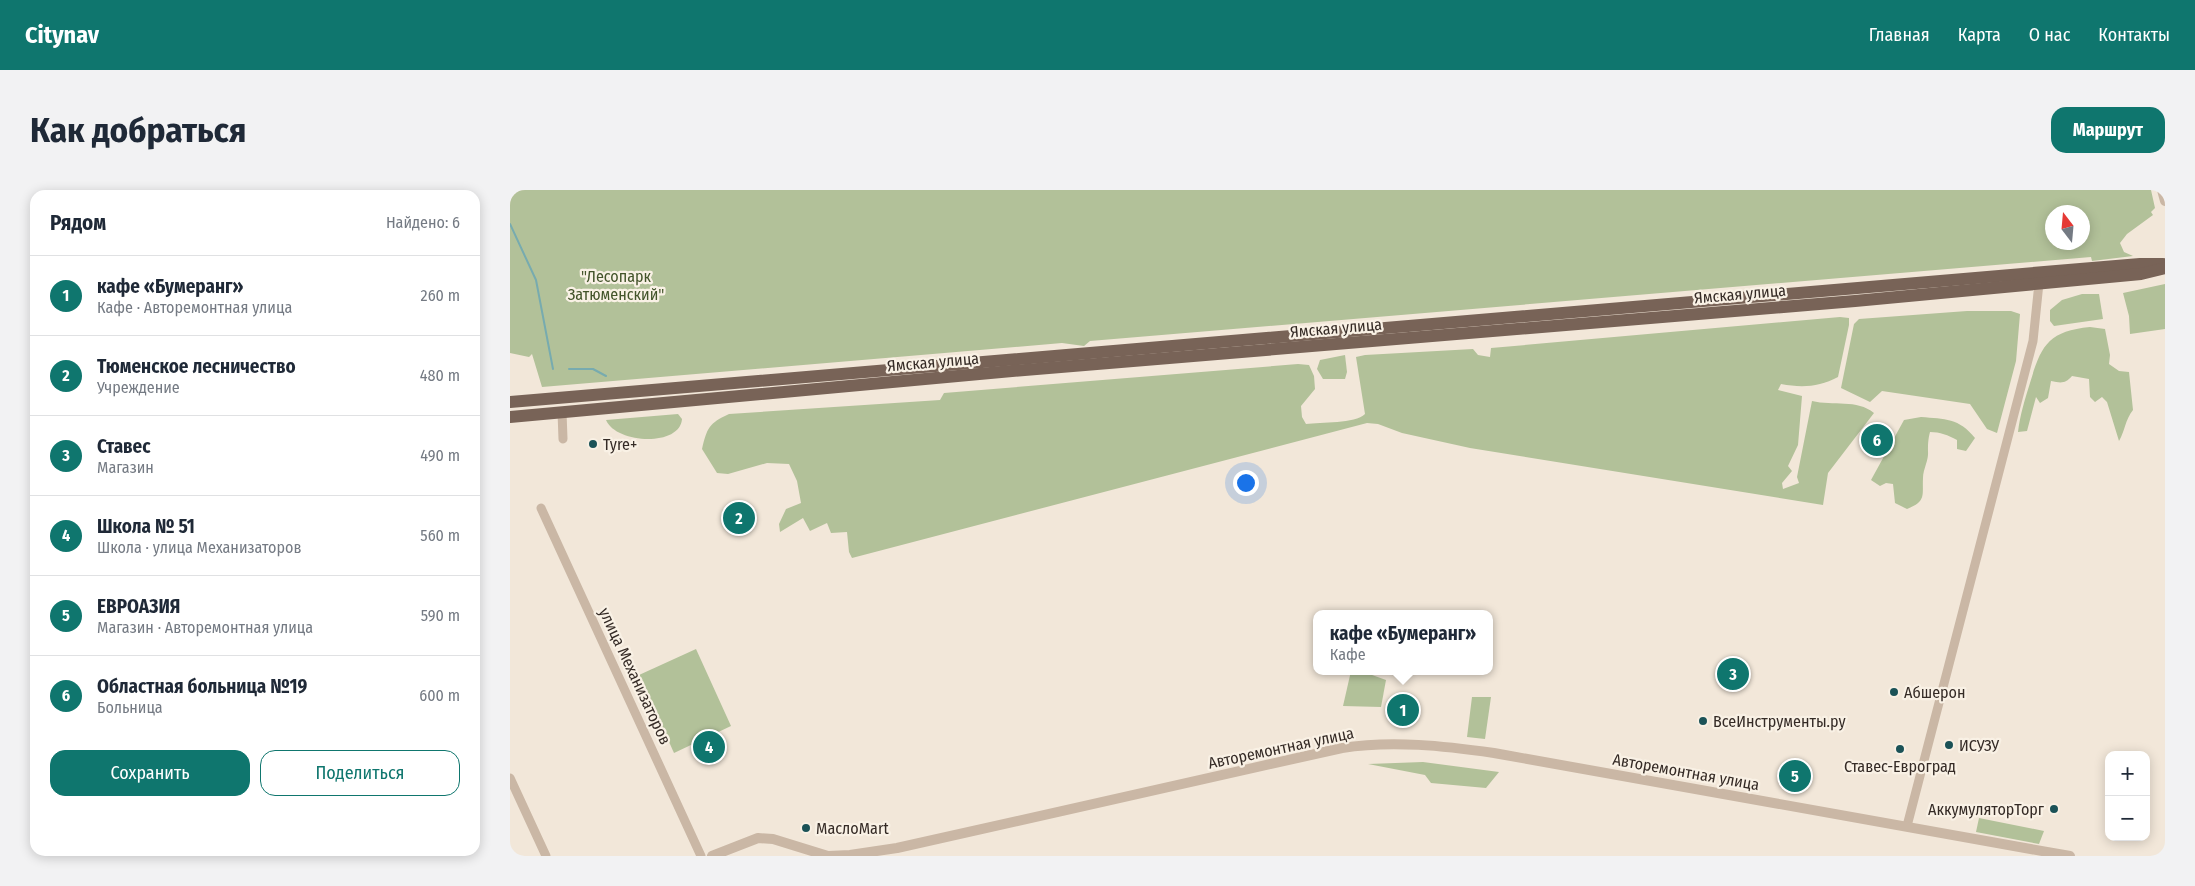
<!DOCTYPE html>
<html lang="ru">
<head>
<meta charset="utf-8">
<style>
	body { margin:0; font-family:"Fira Sans Condensed",sans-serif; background:#f2f2f3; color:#1f2937 }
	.controls { position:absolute; right:15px; bottom:15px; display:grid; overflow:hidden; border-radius:10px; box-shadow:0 2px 12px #0003 }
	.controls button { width:45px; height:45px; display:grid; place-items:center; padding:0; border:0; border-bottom:1px solid #e0e1e3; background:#fff; color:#1f2937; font:25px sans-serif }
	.compass { position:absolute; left:1535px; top:15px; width:45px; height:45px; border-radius:50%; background:#fff; box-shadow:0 2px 12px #0003; rotate:344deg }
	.you { position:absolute; left:735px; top:292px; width:18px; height:18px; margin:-12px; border:4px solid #fff; border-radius:50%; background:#1a73e8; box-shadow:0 0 0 8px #1a73e833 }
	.badge { display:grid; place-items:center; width:32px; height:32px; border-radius:50%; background:#0f766e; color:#fff; font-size:16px; font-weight:700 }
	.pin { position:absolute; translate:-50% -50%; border:2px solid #fff; box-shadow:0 1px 5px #0006 }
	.popup { position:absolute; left:803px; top:420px; width:180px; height:65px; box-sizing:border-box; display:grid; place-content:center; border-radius:10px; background:#fff; filter:drop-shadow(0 1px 4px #0005); font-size:16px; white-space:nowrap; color:#747a83 }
	.popup b { font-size:19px; color:#1f2937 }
	.popup::after { content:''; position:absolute; left:50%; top:100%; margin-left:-10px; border:10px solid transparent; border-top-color:#fff }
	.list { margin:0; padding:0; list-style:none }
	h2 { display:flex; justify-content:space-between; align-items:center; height:65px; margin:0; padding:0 20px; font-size:21px }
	h2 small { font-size:16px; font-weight:400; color:#747a83 }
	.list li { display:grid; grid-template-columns:32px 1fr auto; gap:15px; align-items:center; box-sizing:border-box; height:80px; padding:0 20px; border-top:1px solid #e0e1e3 }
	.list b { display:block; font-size:19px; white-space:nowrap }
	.list p { margin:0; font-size:16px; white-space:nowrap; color:#747a83 }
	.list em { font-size:16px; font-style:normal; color:#747a83 }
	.actions { display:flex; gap:10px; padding:15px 20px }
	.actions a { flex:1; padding:11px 0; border:1px solid #0f766e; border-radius:15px; text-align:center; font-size:18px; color:#0f766e }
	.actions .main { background:#0f766e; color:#fff }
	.map { position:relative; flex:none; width:1655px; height:666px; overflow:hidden; border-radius:15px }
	header { display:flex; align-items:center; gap:30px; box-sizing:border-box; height:70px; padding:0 25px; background:#0f766e; color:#fff }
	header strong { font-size:24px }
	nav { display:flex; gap:28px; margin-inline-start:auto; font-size:18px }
	.intro { display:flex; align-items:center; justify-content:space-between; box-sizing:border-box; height:120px; padding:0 30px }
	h1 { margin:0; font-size:35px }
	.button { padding:12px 22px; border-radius:15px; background:#0f766e; color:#fff; font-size:18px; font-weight:700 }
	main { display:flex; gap:30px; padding:0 30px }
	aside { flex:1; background:#fff; border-radius:15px; box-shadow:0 2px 12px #0003 }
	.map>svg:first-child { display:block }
	.green { fill:#b2c199; fill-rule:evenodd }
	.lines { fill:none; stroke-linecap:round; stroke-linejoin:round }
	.stream { stroke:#77abaf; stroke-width:2 }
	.minor { stroke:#cab7a5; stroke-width:9 }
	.tertiary { stroke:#cab7a5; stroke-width:10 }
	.primary { stroke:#786357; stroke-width:12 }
	.poi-dot { fill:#1b5257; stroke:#f9f1e5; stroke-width:2 }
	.labels { text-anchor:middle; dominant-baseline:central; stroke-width:4.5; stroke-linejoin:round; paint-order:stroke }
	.park-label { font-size:16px; fill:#43542a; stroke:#f9f1e5 }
	.street-label { font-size:16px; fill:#352b26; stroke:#f9f1e5 }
	.poi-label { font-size:16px; fill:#352b26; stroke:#f9f1e5; text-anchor:start }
</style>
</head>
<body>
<header>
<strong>Citynav</strong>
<nav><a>Главная</a><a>Карта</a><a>О нас</a><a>Контакты</a></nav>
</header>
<div class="intro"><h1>Как добраться</h1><a class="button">Маршрут</a></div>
<main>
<aside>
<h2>Рядом<small>Найдено: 6</small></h2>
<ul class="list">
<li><span class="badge">1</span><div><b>кафе «Бумеранг»</b><p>Кафе · Авторемонтная улица</p></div><em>260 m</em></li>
<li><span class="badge">2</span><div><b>Тюменское лесничество</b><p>Учреждение</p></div><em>480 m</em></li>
<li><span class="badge">3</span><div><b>Ставес</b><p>Магазин</p></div><em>490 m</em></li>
<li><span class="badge">4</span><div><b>Школа № 51</b><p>Школа · улица Механизаторов</p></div><em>560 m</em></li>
<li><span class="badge">5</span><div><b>ЕВРОАЗИЯ</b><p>Магазин · Авторемонтная улица</p></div><em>590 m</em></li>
<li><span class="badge">6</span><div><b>Областная больница №19</b><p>Больница</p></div><em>600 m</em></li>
</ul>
<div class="actions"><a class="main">Сохранить</a><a>Поделиться</a></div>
</aside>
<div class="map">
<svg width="1655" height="666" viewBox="0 0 1655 666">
	<rect width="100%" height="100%" fill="#f2e7d9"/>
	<!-- green -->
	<g class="green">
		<path d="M0,0H1641L1645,18L1641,22L1643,25L1617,44L1610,53L1614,62L1623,66L1582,71L1581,67L580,151L574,156L552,153L32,197L22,164L19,167L0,163ZM1542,22H1572V52H1542Z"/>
		<polygon points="1655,94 1655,139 1620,144 1619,126 1613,103"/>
		<polygon points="1572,104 1589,104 1593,129 1544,136 1540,131 1540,120 1552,110"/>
		<polygon points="1457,121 1501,121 1510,124 1506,171 1487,243 1477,239 1460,214 1372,201 1360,212 1331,198 1344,134 1349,129"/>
		<path d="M1330,127L1339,128V135L1328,187C1309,197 1292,198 1271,194L1268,200L1292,206L1288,255L1278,276L1282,281L1272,293L1273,299L1289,293L1287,287L1302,211C1323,216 1347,209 1364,223L1318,283L1313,315L960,258L892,243L868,234L857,233L342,368L339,362L337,342L321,343L317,333L300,341L293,328L270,342L269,334L276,319L291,313L287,291L279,274L257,273L218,284L207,283L192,259C197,238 199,233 219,224L430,210L434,203L788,174L799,175L804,186L805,199L791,216L792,227L796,234C811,232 845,234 855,224L846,167L855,165L963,159L968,165L980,167L981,158Z"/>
		<path d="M1580,137L1595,139L1600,165L1599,174L1609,181L1619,182L1623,220C1615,230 1615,241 1609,251L1597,212L1592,207L1585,212L1580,207L1579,189L1562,186C1555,194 1551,193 1541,191L1538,208L1530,213L1526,207L1517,241L1508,242C1510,225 1515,209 1520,193C1531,156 1538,141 1580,137Z"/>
		<polygon points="835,165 837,182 835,189 813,189 807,179 810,170"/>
		<path d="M168,224L172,229C170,257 106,254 96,230Z"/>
		<path d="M1411,227C1435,229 1449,228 1465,248L1456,261L1447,259V250C1438,245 1430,242 1420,242C1418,250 1418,254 1418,261C1419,270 1413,279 1413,288C1412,305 1417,311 1397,319L1385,313L1383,294L1376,293L1370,296L1361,290L1394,230Z"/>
		<polygon points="186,459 221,536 164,563 129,485"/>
		<polygon points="841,481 851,481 876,490 871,517 833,516"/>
		<polygon points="962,507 981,507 975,549 957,547"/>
		<polygon points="913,572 989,582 976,598 921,593 915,585 858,574"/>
		<polygon points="1469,628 1534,641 1529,654 1466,642"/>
	</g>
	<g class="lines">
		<!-- stream -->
		<g class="stream">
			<polyline points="0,34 26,90 43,179"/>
			<polyline points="59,179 83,179 96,186"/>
		</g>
		<!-- minor -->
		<g class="minor">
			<polyline points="52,222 53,249"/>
			<polyline points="31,318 191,666"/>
			<polyline points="0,588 36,666"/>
			<polyline points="1397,636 1523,151 1529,93"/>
		</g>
		<!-- tertiary -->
		<g class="tertiary">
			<polyline points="1652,0 1655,11"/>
			<path d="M202,666L248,648L263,649L318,666L340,665L387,658L832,558C882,550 935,556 984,563L1560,666"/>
		</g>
		<!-- primary -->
		<g class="primary">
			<polyline points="0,212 1630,74 1653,74"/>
			<polyline points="0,227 502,181 1345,111 1631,84 1655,78"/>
		</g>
	</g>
	<!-- markers -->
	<g class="poi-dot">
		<circle cx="83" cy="254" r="5"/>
		<circle cx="1384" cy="502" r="5"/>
		<circle cx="1193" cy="531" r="5"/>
		<circle cx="1439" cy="555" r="5"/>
		<circle cx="1390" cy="559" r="5"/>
		<circle cx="1544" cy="619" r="5"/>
		<circle cx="296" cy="638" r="5"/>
	</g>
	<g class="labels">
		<!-- park labels -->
		<g class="park-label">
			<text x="106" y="86">"Лесопарк<tspan x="106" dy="18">Затюменский"</tspan></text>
		</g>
		<!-- street labels -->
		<g class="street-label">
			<text transform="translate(1230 104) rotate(-5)">Ямская улица</text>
			<text transform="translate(826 138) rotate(-5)">Ямская улица</text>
			<text transform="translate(423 172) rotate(-5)">Ямская улица</text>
			<text transform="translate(125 486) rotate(65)">улица Механизаторов</text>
			<text transform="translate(771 558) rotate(-12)">Авторемонтная улица</text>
			<text transform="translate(1176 582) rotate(10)">Авторемонтная улица</text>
		</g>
		<!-- poi labels -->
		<g class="poi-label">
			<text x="93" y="254">Tyre+</text>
			<text x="1394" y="502">Абшерон</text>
			<text x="1203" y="531">ВсеИнструменты.ру</text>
			<text x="1449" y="555">ИСУЗУ</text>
			<text x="1390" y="576" text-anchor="middle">Ставес-Евроград</text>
			<text x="1534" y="619" text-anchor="end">АккумуляторТорг</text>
			<text x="306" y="638">МаслоMart</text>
		</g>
	</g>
</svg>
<div class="controls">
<button>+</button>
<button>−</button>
</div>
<svg class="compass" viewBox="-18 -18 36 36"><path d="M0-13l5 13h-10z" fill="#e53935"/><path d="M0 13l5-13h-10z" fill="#747a83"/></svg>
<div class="you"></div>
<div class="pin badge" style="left:893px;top:520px">1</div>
<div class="popup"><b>кафе «Бумеранг»</b>Кафе</div>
<div class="pin badge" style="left:229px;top:328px">2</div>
<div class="pin badge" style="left:1223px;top:484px">3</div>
<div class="pin badge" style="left:199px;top:557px">4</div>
<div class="pin badge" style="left:1285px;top:586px">5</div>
<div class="pin badge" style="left:1367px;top:250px">6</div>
</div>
</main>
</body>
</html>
